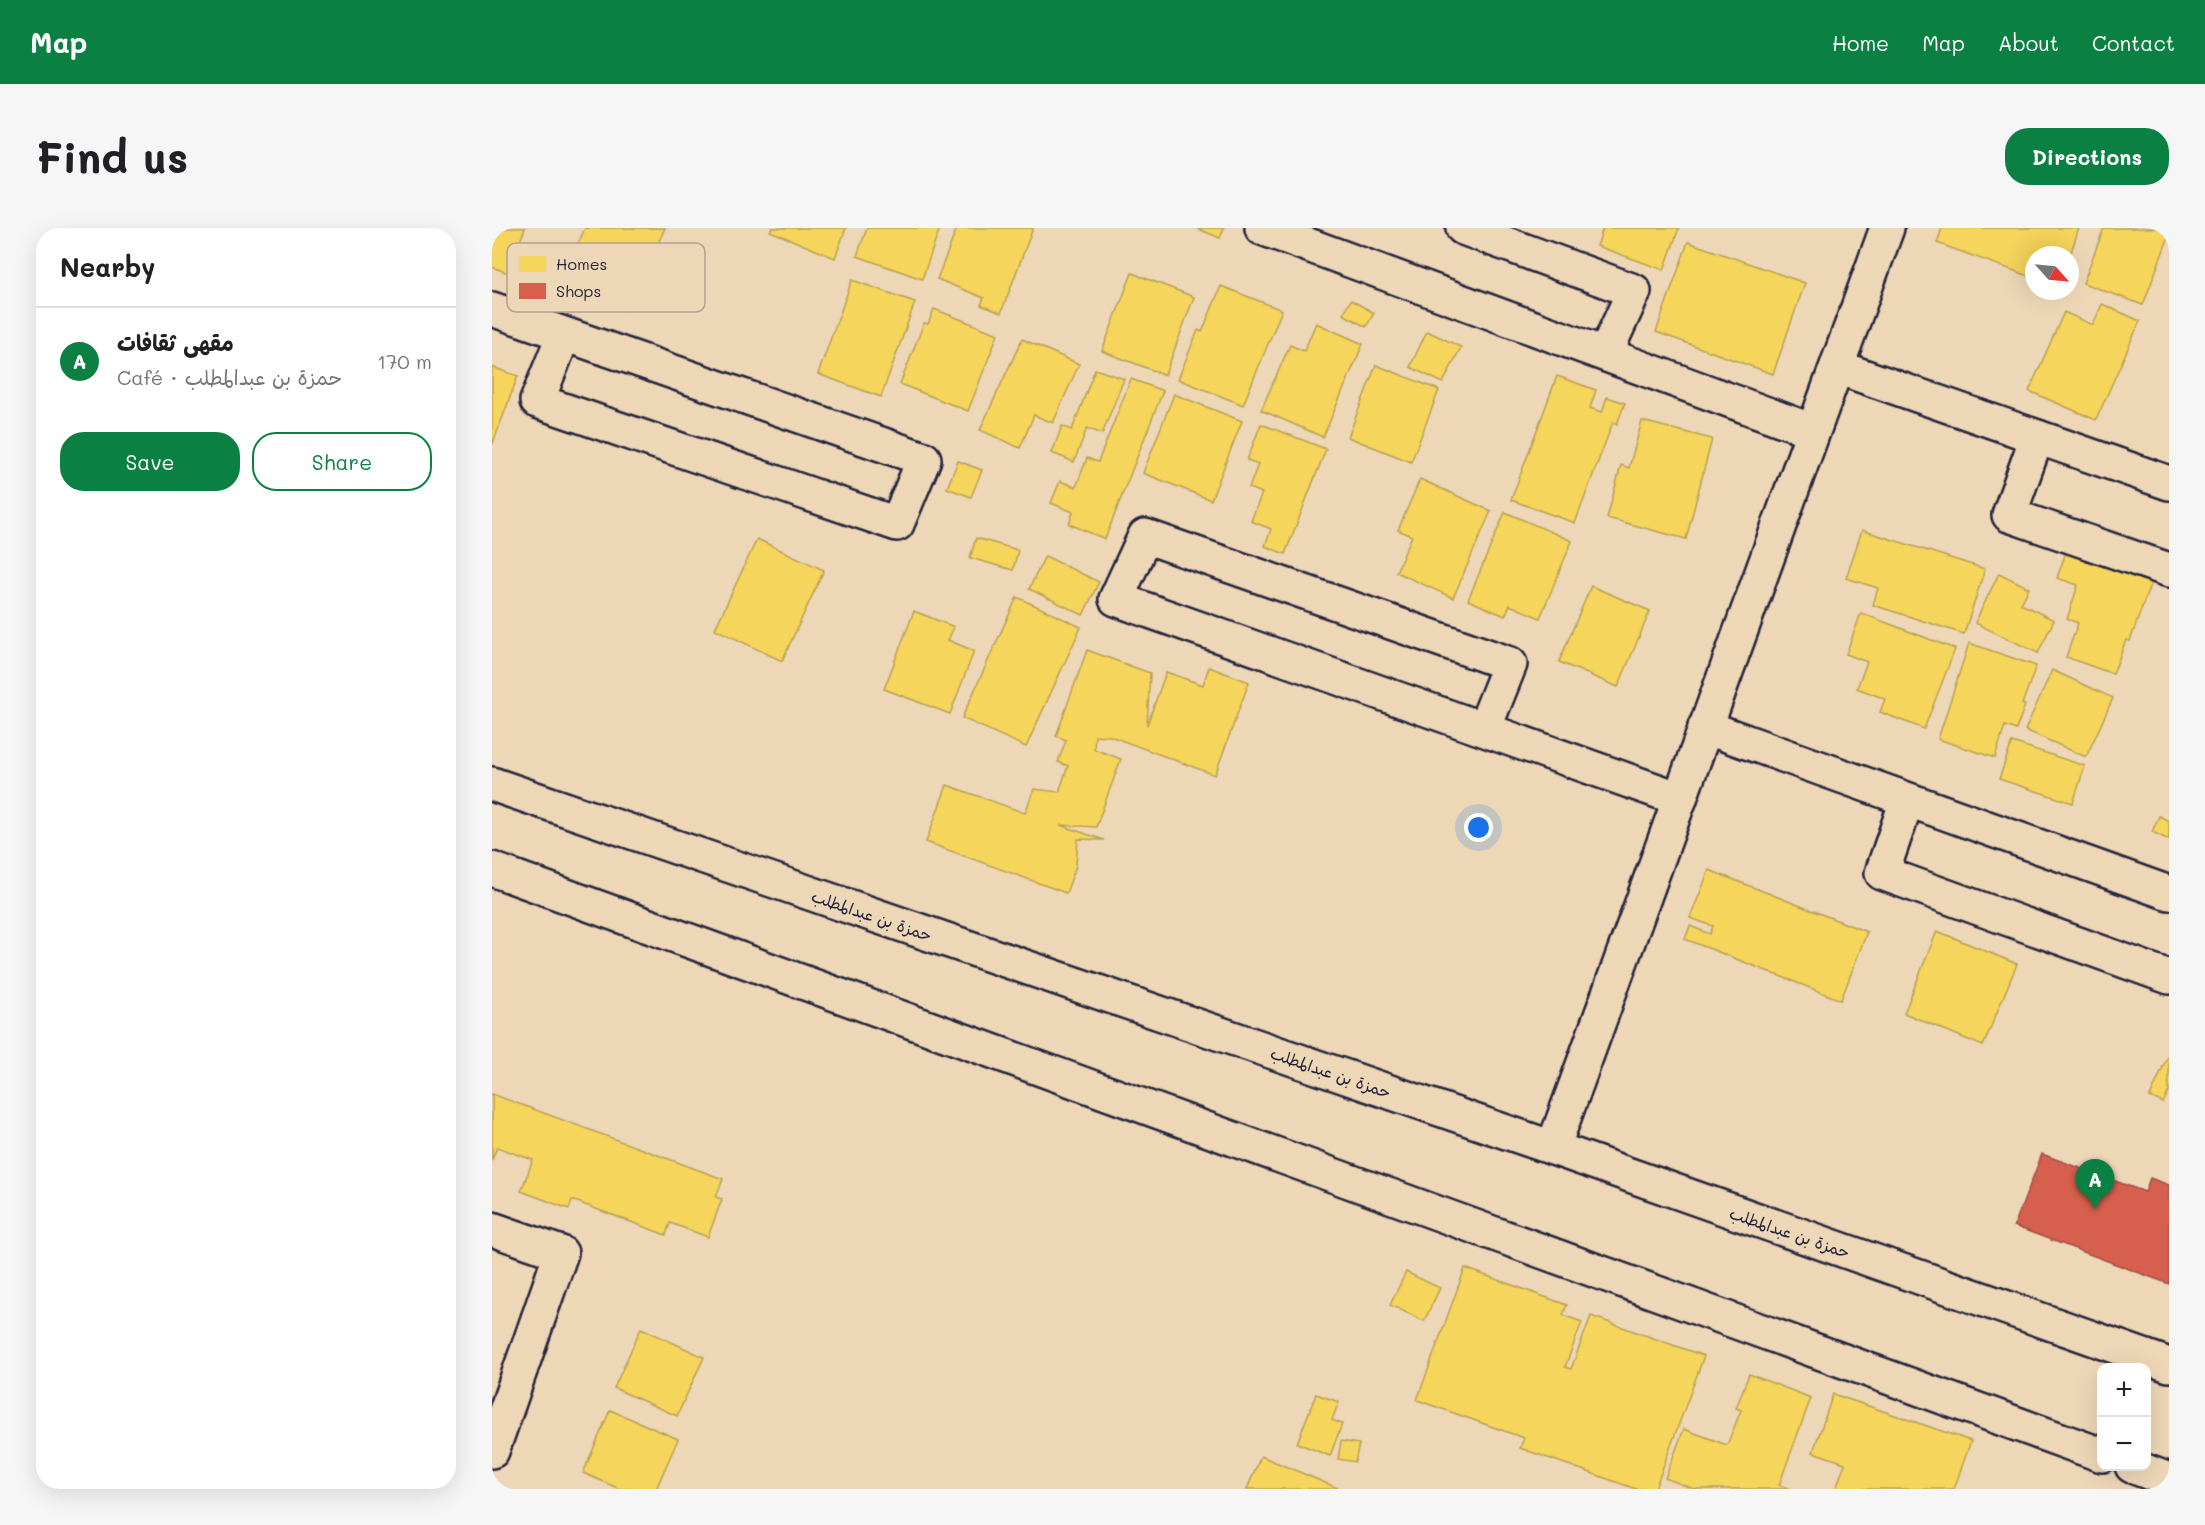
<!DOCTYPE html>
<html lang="en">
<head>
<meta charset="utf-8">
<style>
	body { margin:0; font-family:Mali,"Playpen Sans Arabic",sans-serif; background:#f6f6f6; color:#202124 }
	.controls { position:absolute; right:18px; bottom:18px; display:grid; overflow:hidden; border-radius:12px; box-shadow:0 6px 24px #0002 }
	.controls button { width:54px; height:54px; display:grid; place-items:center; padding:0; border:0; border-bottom:2px solid #e0e0e0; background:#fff; color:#202124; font:30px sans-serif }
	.compass { position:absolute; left:1533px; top:18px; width:54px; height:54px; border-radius:50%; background:#fff; box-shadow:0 6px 24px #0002; rotate:117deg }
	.you { position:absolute; left:987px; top:600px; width:21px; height:21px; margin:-15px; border:4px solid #fff; border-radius:50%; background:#1a73e8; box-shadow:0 0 0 9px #1a73e833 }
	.badge { display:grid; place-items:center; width:39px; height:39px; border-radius:50%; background:#0b8043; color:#fff; font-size:20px; font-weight:700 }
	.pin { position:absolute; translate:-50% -50px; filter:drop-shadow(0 2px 3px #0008) }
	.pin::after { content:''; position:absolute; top:32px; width:21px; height:18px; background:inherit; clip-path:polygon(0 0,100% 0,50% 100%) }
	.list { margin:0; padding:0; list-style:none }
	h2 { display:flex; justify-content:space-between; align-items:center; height:78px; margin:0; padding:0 24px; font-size:26px }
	h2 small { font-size:20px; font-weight:400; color:#757577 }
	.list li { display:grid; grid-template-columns:39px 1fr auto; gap:18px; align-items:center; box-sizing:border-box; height:108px; padding:0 24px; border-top:2px solid #e0e0e0 }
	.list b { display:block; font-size:22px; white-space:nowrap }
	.list p { margin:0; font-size:20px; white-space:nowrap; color:#757577 }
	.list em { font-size:20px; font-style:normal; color:#757577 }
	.actions { display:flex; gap:12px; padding:18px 24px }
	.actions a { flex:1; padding:14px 0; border:2px solid #0b8043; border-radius:24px; text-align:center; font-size:21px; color:#0b8043 }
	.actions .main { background:#0b8043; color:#fff }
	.map { position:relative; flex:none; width:1677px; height:1261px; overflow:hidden; border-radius:24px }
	header { display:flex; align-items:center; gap:36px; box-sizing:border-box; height:84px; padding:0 30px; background:#0b8043; color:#fff }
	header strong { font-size:28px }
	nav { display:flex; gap:33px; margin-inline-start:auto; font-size:21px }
	.intro { display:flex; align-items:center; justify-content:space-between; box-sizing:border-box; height:144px; padding:0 36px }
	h1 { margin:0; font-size:42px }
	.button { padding:15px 27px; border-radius:24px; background:#0b8043; color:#fff; font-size:21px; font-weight:700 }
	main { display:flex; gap:36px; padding:0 36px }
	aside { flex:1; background:#fff; border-radius:24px; box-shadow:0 6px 24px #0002 }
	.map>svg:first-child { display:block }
	.homes { fill:#f6d55c; stroke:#b69f52; stroke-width:1.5 }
	.shops { fill:#d6604d; stroke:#a04d48; stroke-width:1.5 }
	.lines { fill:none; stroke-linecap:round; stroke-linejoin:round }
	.minor-casing { stroke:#22223b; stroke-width:38 }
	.minor { stroke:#eed7b7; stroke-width:33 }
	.labels { text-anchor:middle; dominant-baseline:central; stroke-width:6; stroke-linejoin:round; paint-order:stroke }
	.street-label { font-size:16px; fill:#22223b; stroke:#eed7b7 }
	.key { fill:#eed7b7; stroke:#b1a192; stroke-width:1.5 }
	.key-label { font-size:16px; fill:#22223b }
</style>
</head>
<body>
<header>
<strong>Map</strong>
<nav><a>Home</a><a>Map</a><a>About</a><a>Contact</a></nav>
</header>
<div class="intro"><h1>Find us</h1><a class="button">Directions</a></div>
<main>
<aside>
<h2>Nearby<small></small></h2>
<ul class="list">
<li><span class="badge">A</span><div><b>مقهى ثقافات</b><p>Café · حمزة بن عبدالمطلب</p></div><em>170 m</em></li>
</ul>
<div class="actions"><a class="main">Save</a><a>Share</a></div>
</aside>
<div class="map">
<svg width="1677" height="1261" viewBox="0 0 1677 1261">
	<rect width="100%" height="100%" fill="#eed7b7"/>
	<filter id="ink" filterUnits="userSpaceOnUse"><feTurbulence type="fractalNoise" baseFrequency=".0167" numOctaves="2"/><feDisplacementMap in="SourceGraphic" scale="12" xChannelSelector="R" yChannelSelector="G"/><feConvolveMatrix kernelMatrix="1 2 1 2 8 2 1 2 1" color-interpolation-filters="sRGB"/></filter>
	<g filter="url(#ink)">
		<!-- homes -->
		<g class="homes">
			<polygon points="0,0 33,0 16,45 0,39"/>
			<polygon points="93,0 173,0 136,82 70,52"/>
			<polygon points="280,0 354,0 343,30 278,3"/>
			<polygon points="375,0 448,0 430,51 365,28"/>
			<polygon points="465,0 541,0 509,85 489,77 492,70 445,51"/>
			<polygon points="704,0 732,0 728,10"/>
			<polygon points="1111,0 1187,0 1172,42 1105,18"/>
			<polygon points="1450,0 1587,0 1578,27 1542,27 1542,50 1445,15"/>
			<polygon points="1612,0 1677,0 1677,8 1651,77 1591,55"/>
			<polygon points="1196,14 1313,55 1281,146 1164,104"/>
			<polygon points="640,45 702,69 673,147 610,123"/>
			<polygon points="360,52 423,74 389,169 326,146"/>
			<polygon points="729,58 790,82 751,177 686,151 706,102 710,104"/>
			<polygon points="859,72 882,85 874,99 851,86"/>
			<polygon points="1610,76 1648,93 1604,192 1537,163 1572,84 1601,97"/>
			<polygon points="442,81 506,106 476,183 408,156 432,95 436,96"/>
			<polygon points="824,95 871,116 831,209 769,182 798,117 812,123"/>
			<polygon points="935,103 969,119 951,155 918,139"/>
			<polygon points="530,111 587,136 561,195 542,187 528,220 488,202"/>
			<polygon points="884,137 947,162 919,234 856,209"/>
			<polygon points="0,139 26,148 0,218"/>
			<polygon points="603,141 632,151 610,206 595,200 582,234 560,225 570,198 580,202"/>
			<polygon points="1065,148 1104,162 1098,180 1110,184 1115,169 1133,175 1125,196 1121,194 1083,295 1019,272"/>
			<polygon points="639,151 671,163 613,311 577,296 581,284 559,275 568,253 584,259 595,230 606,234"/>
			<polygon points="682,166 750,193 719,272 651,245"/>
			<polygon points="1150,193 1220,211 1194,311 1115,290 1129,237 1137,240"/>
			<polygon points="769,196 834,221 793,326 773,318 779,301 759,293 770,265 757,260 766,236 755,232"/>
			<polygon points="466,233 490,242 479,269 455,260"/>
			<polygon points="928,251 999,283 961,370 904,344 920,308 906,302"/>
			<polygon points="1013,284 1080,313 1048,390 1018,377 1013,388 976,372"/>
			<polygon points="1370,302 1493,341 1472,406 1381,377 1386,360 1354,350"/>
			<polygon points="484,310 526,322 521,342 478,330"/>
			<polygon points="265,311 332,342 290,433 223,401"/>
			<polygon points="1574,324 1659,354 1638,413 1634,412 1621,446 1574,429 1586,395 1575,391 1586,357 1565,350"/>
			<polygon points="553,328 607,354 591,387 537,361"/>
			<polygon points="1507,345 1537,360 1529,376 1562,392 1546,425 1483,395"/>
			<polygon points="1099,358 1158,383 1126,459 1067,434"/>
			<polygon points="525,369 589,399 534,519 470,490"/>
			<polygon points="422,383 462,399 456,412 482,423 458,486 392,461"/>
			<polygon points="1369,385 1463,421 1432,501 1388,484 1393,471 1365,460 1375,434 1354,426"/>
			<polygon points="1477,415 1544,438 1530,476 1533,477 1524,502 1513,498 1503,530 1446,511"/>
			<polygon points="595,422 658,445 655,497 674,444 711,457 717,439 757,454 723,547 618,508 603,507 602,521 629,531 604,599 568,597 612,612 586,611 584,638 574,665 434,614 455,557 533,585 542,561 567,564 576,538 566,534 574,512 564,508"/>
			<polygon points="1560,442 1621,470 1594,529 1533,502"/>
			<polygon points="1520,514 1593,538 1581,575 1507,551"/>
			<polygon points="1667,588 1677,593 1677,612 1660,604"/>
			<polygon points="1217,642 1375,704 1349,772 1193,711 1198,698 1218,706 1221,698 1198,690"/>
			<polygon points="1445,703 1525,736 1491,818 1412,785"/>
			<polygon points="1677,825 1677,863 1671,875 1658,869"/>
			<polygon points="0,866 231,951 224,969 230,971 216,1009 178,995 174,1007 80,972 77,981 29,963 41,932 5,919 0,932"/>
			<polygon points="973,1040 1075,1077 1071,1087 1090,1094 1073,1139 1079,1141 1099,1088 1212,1128 1163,1261 1144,1261 1028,1220 1032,1210 925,1172"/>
			<polygon points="914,1044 948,1060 932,1093 898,1077"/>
			<polygon points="149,1100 212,1129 185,1188 122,1160"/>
			<polygon points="1257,1146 1319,1170 1287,1257 1299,1261 1202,1261 1173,1250 1192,1201 1235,1217 1249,1182 1244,1180"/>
			<polygon points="824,1166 847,1174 840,1192 850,1196 838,1228 805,1215"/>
			<polygon points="1341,1166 1479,1213 1462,1261 1344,1261 1353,1235 1321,1224"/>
			<polygon points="118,1182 186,1211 164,1261 128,1261 91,1245"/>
			<polygon points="849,1213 867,1216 863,1234 846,1231"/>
			<polygon points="769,1228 848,1261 755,1261"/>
		</g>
		<!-- shops -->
		<polygon class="shops" points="1550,926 1653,964 1658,950 1677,957 1677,1056 1522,998"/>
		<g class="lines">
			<defs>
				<g id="minor">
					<polyline points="770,0 1321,203"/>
					<polyline points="971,0 1142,63 1113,126"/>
					<polyline points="0,81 432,231 405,296 45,173 72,106"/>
					<polyline points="1345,139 1677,255"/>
					<polyline points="1545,209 1517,287 1677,342"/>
					<polyline points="1213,499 1677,665"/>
					<polyline points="992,501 1018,436 653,308 624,371 1188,571"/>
					<polyline points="0,556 1061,920 1677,1137"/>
					<polyline points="1415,572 1390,645 1677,749"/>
					<polyline points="0,641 1610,1227"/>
					<polyline points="1061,920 1395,0"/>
					<polyline points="0,1001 69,1025 0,1223"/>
					<polyline points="1640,1238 1677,1252"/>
				</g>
			</defs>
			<!-- minor casing -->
			<use href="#minor" class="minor-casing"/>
			<!-- minor -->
			<use href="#minor" class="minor"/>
		</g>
	</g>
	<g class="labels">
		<!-- street labels -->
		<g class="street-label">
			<text transform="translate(380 687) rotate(19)">حمزة بن عبدالمطلب</text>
			<text transform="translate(839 844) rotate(19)">حمزة بن عبدالمطلب</text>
			<text transform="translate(1298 1004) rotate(19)">حمزة بن عبدالمطلب</text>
		</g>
	</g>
	<!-- legend -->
	<rect x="15" y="15" width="198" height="69" rx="9" class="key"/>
	<rect x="27" y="28" width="27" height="16" fill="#f6d55c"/>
	<rect x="27" y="55" width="27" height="16" fill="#d6604d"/>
	<g class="key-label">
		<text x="64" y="42">Homes</text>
		<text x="64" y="69">Shops</text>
	</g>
</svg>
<div class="controls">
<button>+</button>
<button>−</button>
</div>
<svg class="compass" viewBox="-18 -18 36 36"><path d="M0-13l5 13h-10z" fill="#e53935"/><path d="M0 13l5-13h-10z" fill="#757577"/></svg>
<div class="you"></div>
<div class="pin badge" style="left:1603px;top:981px">A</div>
</div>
</main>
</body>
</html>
